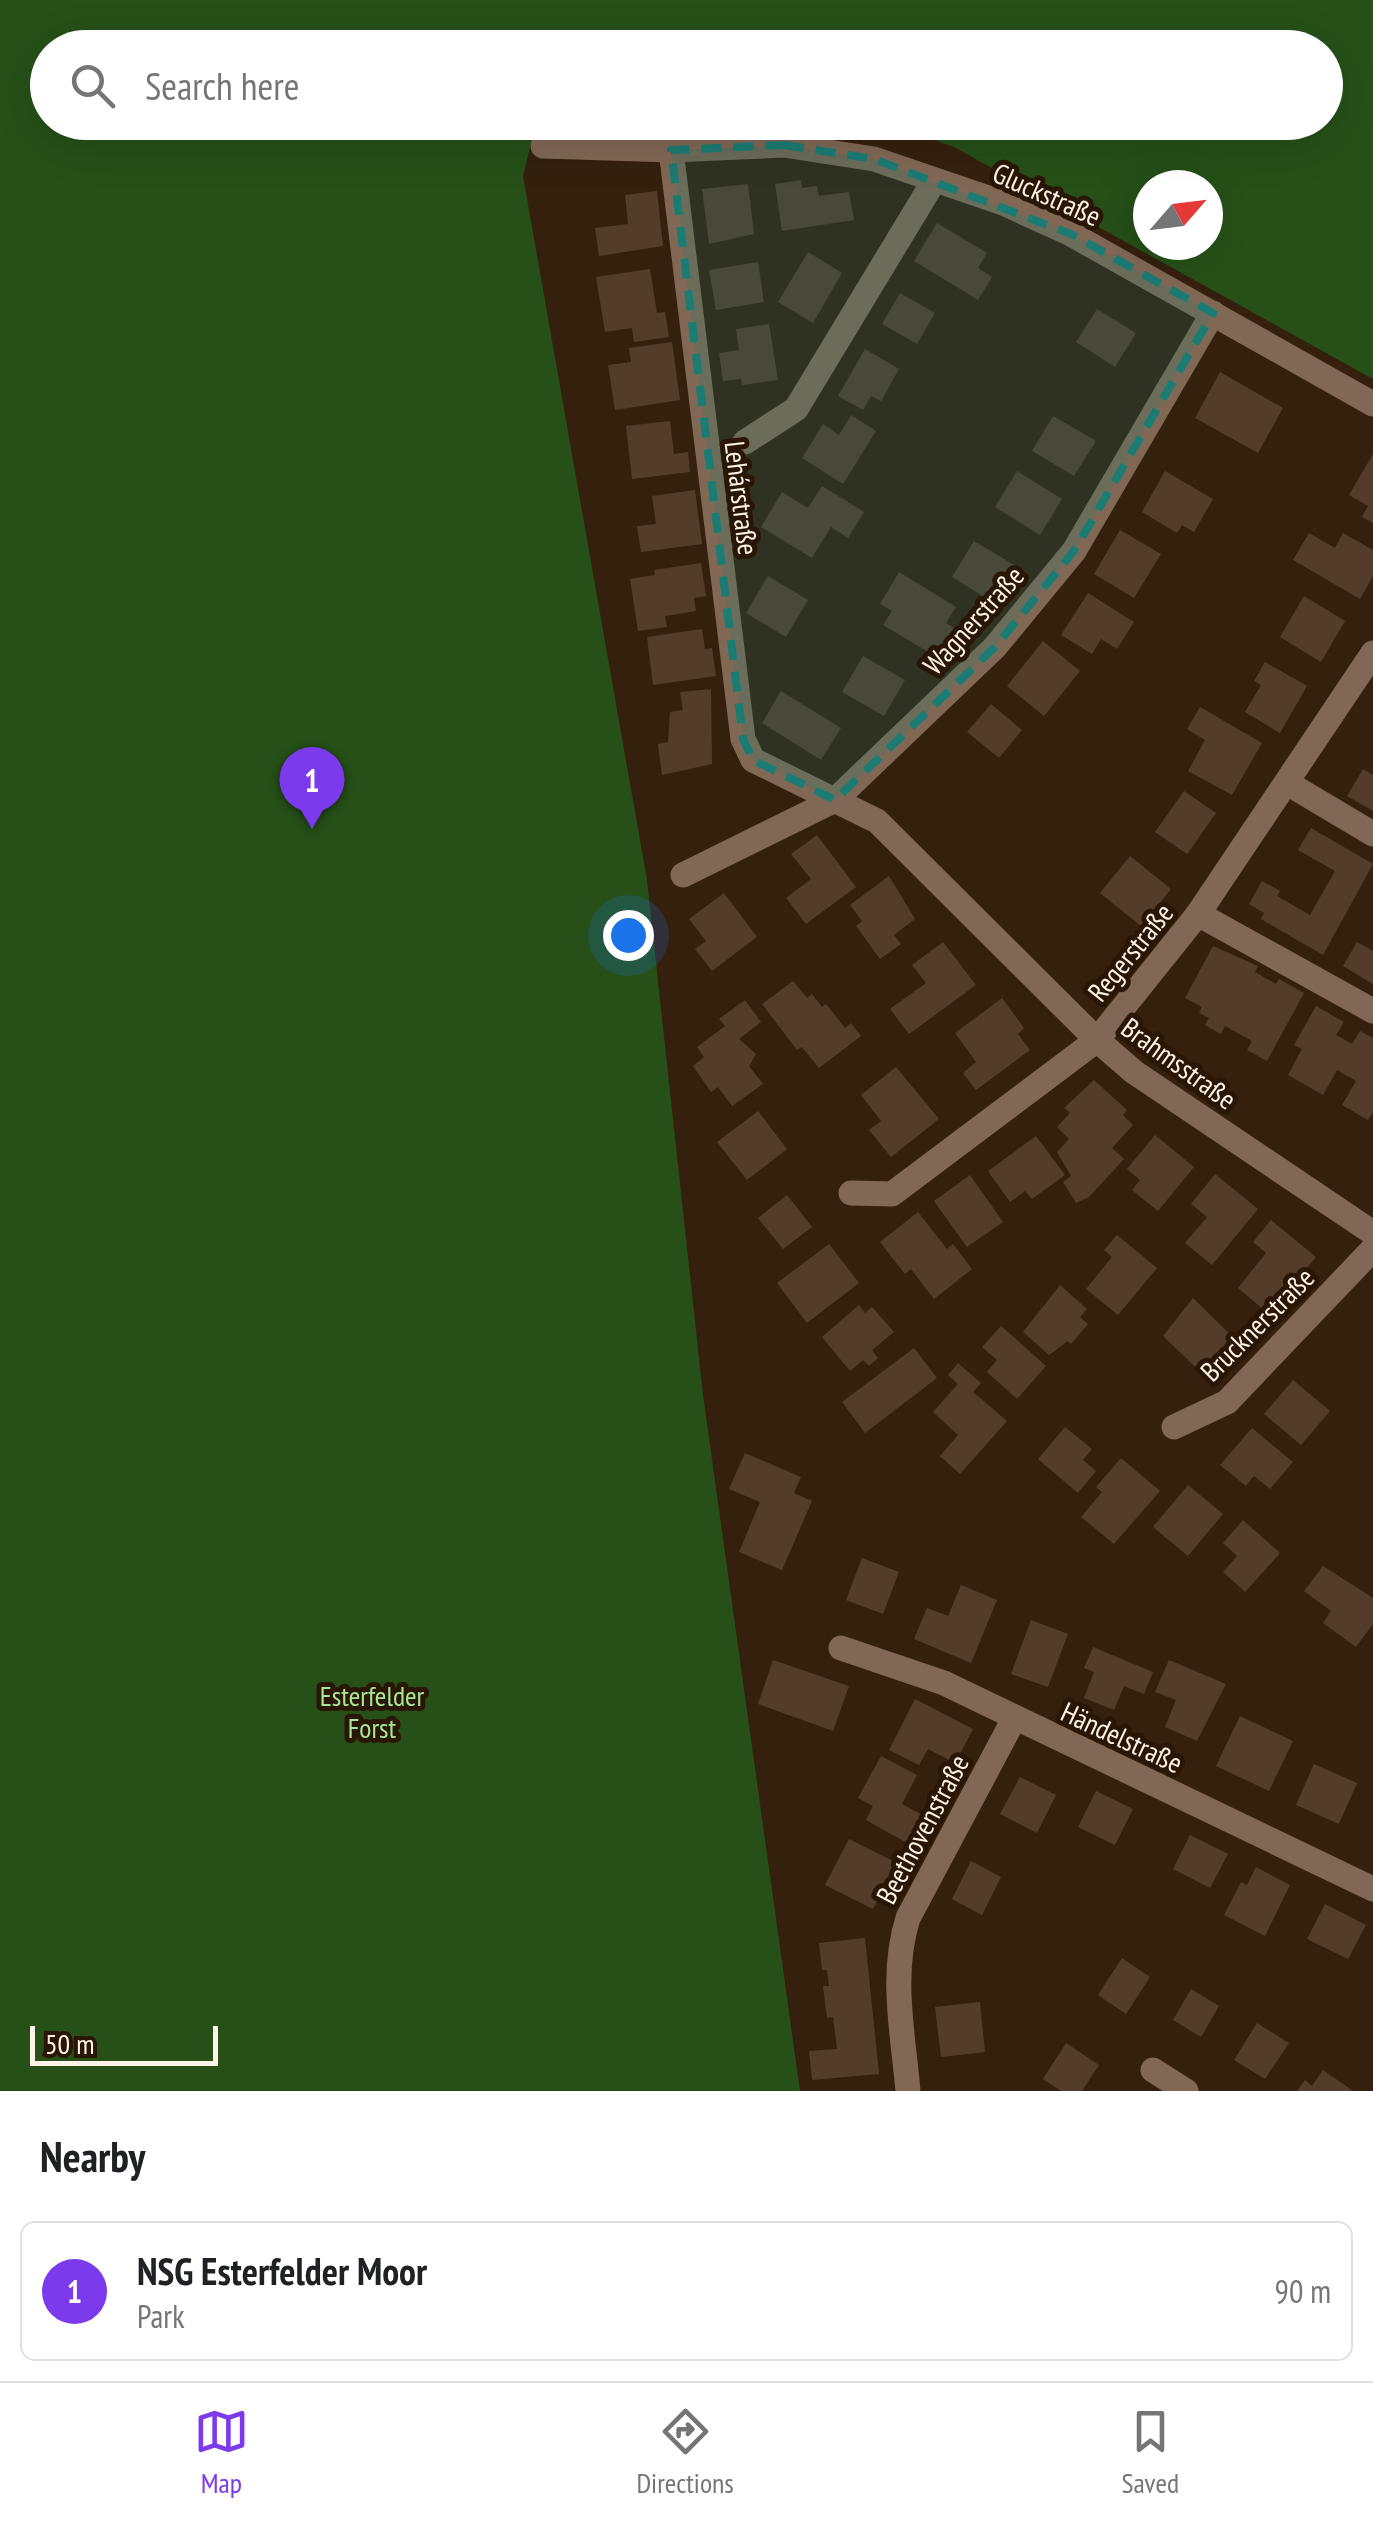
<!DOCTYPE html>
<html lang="en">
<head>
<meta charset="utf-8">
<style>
	body { margin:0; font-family:"PT Sans Narrow",sans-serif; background:#f2f2f2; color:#202124 }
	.compass { position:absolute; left:1133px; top:170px; width:90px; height:90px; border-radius:50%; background:#fff; box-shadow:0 10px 40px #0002; rotate:62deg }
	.scale { position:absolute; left:30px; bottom:25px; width:188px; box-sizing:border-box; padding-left:10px; border:5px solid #fef2e9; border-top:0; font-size:28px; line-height:35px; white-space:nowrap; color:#fef2e9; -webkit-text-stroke:8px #2a1605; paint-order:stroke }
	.you { position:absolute; left:628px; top:935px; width:35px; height:35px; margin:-25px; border:8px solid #fff; border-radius:50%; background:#1a73e8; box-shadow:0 0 0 15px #1a73e833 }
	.badge { display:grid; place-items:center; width:65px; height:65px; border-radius:50%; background:#7c3aed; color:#fff; font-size:32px; font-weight:700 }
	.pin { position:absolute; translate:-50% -82px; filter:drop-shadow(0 2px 5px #0008) }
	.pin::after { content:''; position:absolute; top:52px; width:35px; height:30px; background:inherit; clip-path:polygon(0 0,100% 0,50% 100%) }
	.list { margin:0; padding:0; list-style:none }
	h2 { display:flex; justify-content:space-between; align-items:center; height:130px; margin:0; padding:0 40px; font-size:42px }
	h2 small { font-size:32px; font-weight:400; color:#757577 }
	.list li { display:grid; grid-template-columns:65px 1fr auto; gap:30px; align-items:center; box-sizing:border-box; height:140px; margin:0 20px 20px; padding:0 20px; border:2px solid #e0e0e0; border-radius:15px }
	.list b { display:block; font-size:38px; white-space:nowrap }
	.list p { margin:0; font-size:32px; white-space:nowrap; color:#757577 }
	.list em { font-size:32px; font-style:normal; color:#757577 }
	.icon { flex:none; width:55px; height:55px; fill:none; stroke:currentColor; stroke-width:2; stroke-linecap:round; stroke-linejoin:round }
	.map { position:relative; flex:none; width:1373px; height:2091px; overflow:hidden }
	.search { position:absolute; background:#fff; box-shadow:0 10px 40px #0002; left:30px; right:30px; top:30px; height:110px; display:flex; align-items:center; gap:25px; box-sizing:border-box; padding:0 35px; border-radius:55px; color:#757577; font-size:38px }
	.sheet { height:290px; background:#fff }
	nav { display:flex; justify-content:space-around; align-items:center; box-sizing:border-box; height:140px; border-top:2px solid #e0e0e0; background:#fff; font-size:28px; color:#757577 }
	nav a { display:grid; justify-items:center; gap:5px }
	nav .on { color:#7c3aed }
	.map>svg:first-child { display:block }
	.green { fill:#265018; fill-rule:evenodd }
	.building { fill:#543c2b }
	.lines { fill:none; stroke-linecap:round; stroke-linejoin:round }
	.minor { stroke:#816855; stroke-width:25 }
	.marked { fill:#1b7c74; fill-opacity:0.2; stroke:#1b7c74; stroke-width:8; stroke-dasharray:20 12; stroke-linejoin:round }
	.labels { text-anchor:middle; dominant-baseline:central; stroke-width:10; stroke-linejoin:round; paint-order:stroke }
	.street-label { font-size:28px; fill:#fef2e9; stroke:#2a1605 }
	.park-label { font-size:28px; fill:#a6e793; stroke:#2a1605 }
</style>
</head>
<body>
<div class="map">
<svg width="1373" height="2091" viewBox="0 0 1373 2091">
	<rect width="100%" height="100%" fill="#35200e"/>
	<!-- green -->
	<path class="green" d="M0,0H1373V379L954,147L886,123L1326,122V48H48V122L677,123L535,127L523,176L647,880L703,1395L800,2091H0ZM1148,185H1208V245H1148Z"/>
	<!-- building -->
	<g class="building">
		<polygon points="801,180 802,188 817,186 819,196 849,192 854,220 782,231 775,184"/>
		<polygon points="748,184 754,234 709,244 702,189"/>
		<polygon points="657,191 663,246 599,256 595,228 628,224 625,195"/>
		<polygon points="937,223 987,253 978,268 992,277 978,300 914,261"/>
		<polygon points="808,252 842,273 813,323 778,302"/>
		<polygon points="758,262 764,302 716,310 709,270"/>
		<polygon points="650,269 657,313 665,312 669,337 634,342 632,328 605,332 596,277"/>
		<polygon points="900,293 935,313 917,344 882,324"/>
		<polygon points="1097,309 1136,333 1115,367 1076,342"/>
		<polygon points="769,324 778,380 742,385 741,379 723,381 719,353 739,350 736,329"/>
		<polygon points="672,342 680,400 615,410 608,365 631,362 629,348"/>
		<polygon points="865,349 899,369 881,401 871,396 863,410 838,396"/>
		<polygon points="1220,372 1283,408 1258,453 1195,418"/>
		<polygon points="851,415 876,431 843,484 802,458 823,424 839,435"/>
		<polygon points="1053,416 1096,441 1074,476 1032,451"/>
		<polygon points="670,421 674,454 688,452 690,472 632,479 626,426"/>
		<polygon points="1373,454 1373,523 1362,517 1368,506 1349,495"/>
		<polygon points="1017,471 1062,499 1040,535 995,507"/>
		<polygon points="1165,471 1213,499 1194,532 1182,525 1177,533 1142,512"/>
		<polygon points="822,486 864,512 848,538 831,527 812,558 761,527 782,492 808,508"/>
		<polygon points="695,490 702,544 641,552 637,526 656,524 652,496"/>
		<polygon points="1120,530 1161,554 1134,598 1094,574"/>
		<polygon points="1309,533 1335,548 1343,533 1373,550 1373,576 1360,599 1293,560"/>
		<polygon points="974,541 1016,566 994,603 952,577"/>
		<polygon points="701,563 706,596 694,598 696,611 665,616 667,627 638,631 630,579 655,575 654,570"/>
		<polygon points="899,572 956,607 946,623 959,631 942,660 883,625 892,611 880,604"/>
		<polygon points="768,576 808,600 786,637 746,613"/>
		<polygon points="1088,593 1134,622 1117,649 1101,639 1092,654 1061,635"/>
		<polygon points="1304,596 1345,621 1321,662 1280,637"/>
		<polygon points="702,629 705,649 712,648 716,676 653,685 647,637"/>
		<polygon points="1043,641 1080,671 1044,716 1007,686"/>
		<polygon points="863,656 905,680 884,716 842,692"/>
		<polygon points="1265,662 1307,686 1280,733 1245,712 1261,685 1254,681"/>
		<polygon points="711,689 712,764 662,775 658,744 668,742 670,712 683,710 680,692"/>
		<polygon points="781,691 841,728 821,760 762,723"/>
		<polygon points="991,704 1022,730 999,758 967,732"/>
		<polygon points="1200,707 1262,743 1232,795 1188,771 1205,740 1187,729"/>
		<polygon points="1363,769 1373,775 1373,811 1347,796"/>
		<polygon points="1184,791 1216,813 1187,854 1155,832"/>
		<polygon points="1311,828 1373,864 1323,955 1261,919 1264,913 1249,904 1262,881 1280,891 1277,896 1310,915 1335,871 1298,850"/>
		<polygon points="817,835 856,887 806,924 786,898 811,879 791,854"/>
		<polygon points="1130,856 1171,889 1141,926 1100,893"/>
		<polygon points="889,876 915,919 894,935 901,944 880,959 856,926 862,921 850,905"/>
		<polygon points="724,893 757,937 712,971 695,949 706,941 689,919"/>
		<polygon points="943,942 976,985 909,1034 890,1009 926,983 912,965"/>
		<polygon points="1357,942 1373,951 1373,984 1343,966"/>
		<polygon points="1213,946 1258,966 1255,972 1276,984 1279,979 1304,993 1267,1061 1247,1050 1252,1041 1225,1026 1221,1034 1205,1025 1209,1018 1199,1013 1202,1007 1185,998"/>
		<polygon points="793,981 807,998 812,994 822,1007 826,1004 845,1028 851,1023 861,1036 819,1068 802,1047 797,1050 762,1004"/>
		<polygon points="1002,998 1024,1028 1018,1034 1030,1050 976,1090 963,1073 976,1062 955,1033"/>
		<polygon points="745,1000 761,1022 739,1039 756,1054 749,1066 763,1084 732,1106 718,1087 711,1092 693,1066 704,1057 697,1047 725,1026 719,1019"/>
		<polygon points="1316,1006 1344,1022 1336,1035 1352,1044 1360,1031 1373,1038 1373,1112 1368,1120 1342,1105 1356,1081 1337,1070 1323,1095 1288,1075 1302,1049 1294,1045"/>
		<polygon points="896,1067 939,1119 891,1157 869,1130 881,1121 861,1095"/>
		<polygon points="1094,1080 1127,1110 1123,1115 1133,1125 1112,1148 1124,1159 1089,1197 1076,1203 1063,1182 1071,1176 1057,1152 1069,1139 1057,1127 1070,1113 1064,1108"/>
		<polygon points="758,1111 787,1149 747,1180 717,1142"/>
		<polygon points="1155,1135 1194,1167 1158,1211 1132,1190 1140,1180 1127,1169"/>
		<polygon points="1036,1136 1065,1175 1032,1199 1025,1191 1010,1202 988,1171"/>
		<polygon points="1215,1174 1258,1209 1212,1265 1185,1243 1207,1217 1191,1204"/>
		<polygon points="970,1175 1003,1222 967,1247 934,1201"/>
		<polygon points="787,1195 812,1227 783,1249 758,1218"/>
		<polygon points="918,1212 947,1249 953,1244 972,1269 934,1299 911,1269 905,1274 880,1242"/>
		<polygon points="1271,1220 1316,1257 1269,1314 1238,1288 1266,1253 1253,1242"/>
		<polygon points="1117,1235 1157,1268 1118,1315 1086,1289 1112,1257 1104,1250"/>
		<polygon points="829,1244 859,1283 807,1323 777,1283"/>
		<polygon points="1060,1285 1087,1309 1080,1317 1088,1324 1071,1344 1068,1341 1049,1355 1023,1332"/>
		<polygon points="1193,1298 1239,1343 1209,1380 1163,1336"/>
		<polygon points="859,1305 865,1313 872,1307 894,1332 872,1350 878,1358 869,1366 863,1360 850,1371 822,1337"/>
		<polygon points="1001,1326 1046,1366 1017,1399 987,1372 997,1360 982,1347"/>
		<polygon points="914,1348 937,1378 865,1433 842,1402"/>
		<polygon points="958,1363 981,1383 973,1392 1007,1421 960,1474 940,1456 958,1435 933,1412 958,1384 948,1375"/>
		<polygon points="1293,1380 1330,1411 1301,1445 1264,1414"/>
		<polygon points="1065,1427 1092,1449 1083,1460 1096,1471 1078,1493 1038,1459"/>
		<polygon points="1252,1428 1293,1462 1270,1489 1254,1476 1246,1486 1220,1465"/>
		<polygon points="745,1453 801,1477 794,1493 812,1501 782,1570 739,1552 760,1502 729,1489"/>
		<polygon points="1121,1458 1160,1491 1114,1544 1081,1517 1102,1492 1096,1487"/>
		<polygon points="1188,1485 1223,1514 1188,1556 1153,1527"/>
		<polygon points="1243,1520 1280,1553 1245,1592 1223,1572 1237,1556 1223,1543"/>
		<polygon points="862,1558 899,1572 883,1614 846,1600"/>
		<polygon points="1323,1566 1373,1598 1373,1624 1356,1647 1323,1623 1331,1611 1304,1591"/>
		<polygon points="961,1585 997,1600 971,1663 914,1639 927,1608 948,1616"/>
		<polygon points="1031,1620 1068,1634 1048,1687 1011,1674"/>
		<polygon points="1093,1647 1153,1672 1144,1694 1124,1686 1114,1710 1084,1698 1094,1672 1084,1668"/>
		<polygon points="773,1660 849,1686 833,1731 758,1704"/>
		<polygon points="1169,1660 1226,1684 1197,1741 1165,1727 1176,1700 1155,1692"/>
		<polygon points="915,1699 973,1729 955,1763 928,1749 919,1765 889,1750"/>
		<polygon points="1240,1716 1293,1741 1269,1791 1216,1766"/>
		<polygon points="881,1756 917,1775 902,1804 924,1816 909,1844 866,1820 873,1806 858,1798"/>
		<polygon points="1314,1764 1357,1783 1339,1824 1296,1805"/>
		<polygon points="1020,1777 1056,1795 1037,1833 1000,1814"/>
		<polygon points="1096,1791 1133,1809 1115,1845 1078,1827"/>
		<polygon points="1190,1835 1228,1854 1210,1888 1173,1869"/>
		<polygon points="849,1839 897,1863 873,1909 825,1885"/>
		<polygon points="971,1861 1001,1877 982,1915 952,1899"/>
		<polygon points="1256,1867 1290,1885 1265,1936 1224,1915 1241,1882 1247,1885"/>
		<polygon points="1325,1904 1366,1925 1348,1959 1307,1939"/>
		<polygon points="865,1938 879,2074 812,2080 809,2051 837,2049 833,2017 827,2018 823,1986 829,1986 827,1970 822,1970 819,1943"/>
		<polygon points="1122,1958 1150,1977 1126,2014 1098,1995"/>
		<polygon points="1191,1989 1219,2006 1201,2037 1173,2020"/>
		<polygon points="980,2002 985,2052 941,2057 935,2007"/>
		<polygon points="1257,2023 1289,2043 1265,2079 1234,2060"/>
		<polygon points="1066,2043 1099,2065 1082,2091 1061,2091 1043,2079"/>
		<polygon points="1323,2070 1353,2091 1297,2091 1305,2080 1312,2086"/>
	</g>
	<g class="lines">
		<!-- minor -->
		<g class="minor">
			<polyline points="543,146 671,150 784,145 874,159 1003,203 1071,234 1373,404"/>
			<polyline points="671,150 743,739 753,760 877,821 1097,1040 1134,1072 1373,1233"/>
			<polyline points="745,442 796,409 934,181"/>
			<polyline points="1289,784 1373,834"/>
			<polyline points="683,875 835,800 995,647 1074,551 1213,313"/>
			<polyline points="1198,914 1373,1011"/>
			<polyline points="851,1193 892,1194 1097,1040 1198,914 1373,653"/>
			<polyline points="1174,1427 1227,1402 1373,1249"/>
			<polyline points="841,1648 944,1683 1373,1889"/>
			<polyline points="1153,2070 1186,2091"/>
			<path d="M908,2091C903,2033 890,1975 908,1918L1014,1719"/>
		</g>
	</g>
	<!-- marked area -->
	<path class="marked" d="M784,145L874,159L1071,234L1213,313L1074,551L995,647L835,800L753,760L743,739L671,150Z"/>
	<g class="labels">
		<!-- street labels -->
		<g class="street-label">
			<text transform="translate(1047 194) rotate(24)">Gluckstraße</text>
			<text transform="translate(742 498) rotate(83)">Lehárstraße</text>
			<text transform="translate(973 620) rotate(-48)">Wagnerstraße</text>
			<text transform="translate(1130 952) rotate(-51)">Regerstraße</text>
			<text transform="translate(1179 1063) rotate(36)">Brahmsstraße</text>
			<text transform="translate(1257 1324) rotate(-45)">Brucknerstraße</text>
			<text transform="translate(1122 1737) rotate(25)">Händelstraße</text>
			<text transform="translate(922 1829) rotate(-62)">Beethovenstraße</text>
		</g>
		<!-- park labels -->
		<g class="park-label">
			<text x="372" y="1695">Esterfelder<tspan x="372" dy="32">Forst</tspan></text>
		</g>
	</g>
</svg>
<svg class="compass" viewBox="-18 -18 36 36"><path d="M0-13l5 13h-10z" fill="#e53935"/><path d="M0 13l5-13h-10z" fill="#757577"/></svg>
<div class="scale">50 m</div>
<div class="you"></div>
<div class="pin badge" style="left:312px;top:829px">1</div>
<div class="search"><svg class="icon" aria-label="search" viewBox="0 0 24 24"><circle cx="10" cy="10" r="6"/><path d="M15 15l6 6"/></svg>Search here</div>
</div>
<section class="sheet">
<h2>Nearby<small></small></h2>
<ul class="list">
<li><span class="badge">1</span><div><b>NSG Esterfelder Moor</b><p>Park</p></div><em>90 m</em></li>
</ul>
</section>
<nav>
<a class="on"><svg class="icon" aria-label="map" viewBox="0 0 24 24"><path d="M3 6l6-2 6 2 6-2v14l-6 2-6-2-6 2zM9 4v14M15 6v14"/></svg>Map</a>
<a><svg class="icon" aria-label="directions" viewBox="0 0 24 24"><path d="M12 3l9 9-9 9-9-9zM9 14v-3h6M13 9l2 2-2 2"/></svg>Directions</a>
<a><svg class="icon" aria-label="saved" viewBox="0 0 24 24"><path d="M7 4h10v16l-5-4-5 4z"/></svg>Saved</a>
</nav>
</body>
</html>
